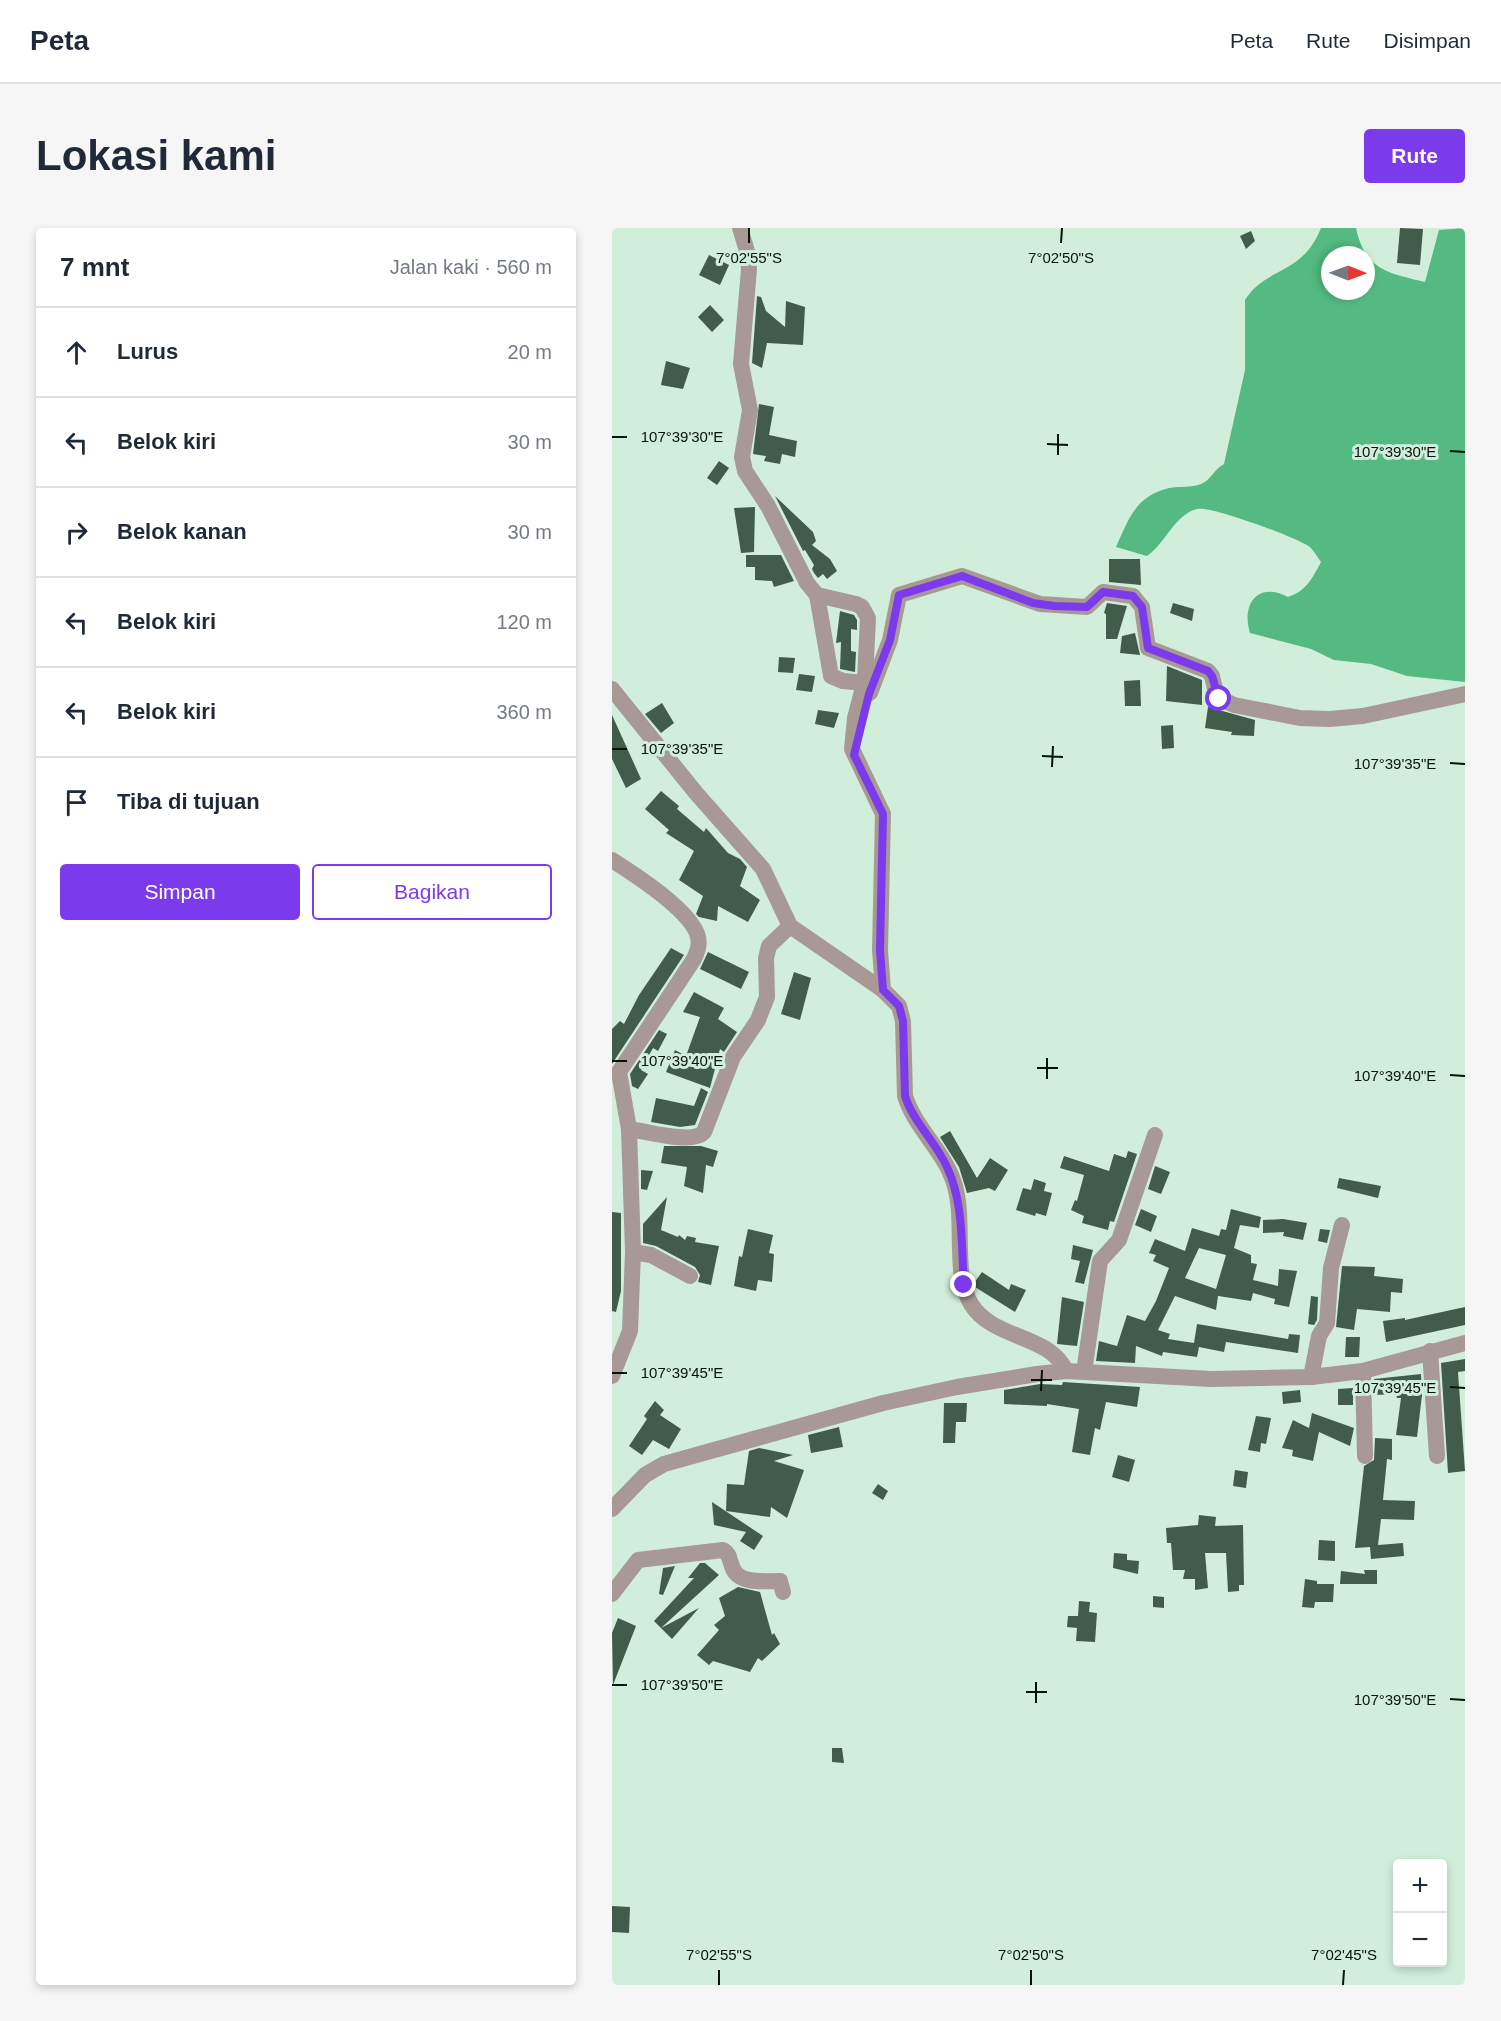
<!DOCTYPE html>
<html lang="id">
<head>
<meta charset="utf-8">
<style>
	body { margin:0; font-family:Arial,sans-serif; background:#f6f6f7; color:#1f2937 }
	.controls { position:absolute; right:18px; bottom:18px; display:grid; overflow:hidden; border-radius:6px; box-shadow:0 3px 9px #0003 }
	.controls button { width:54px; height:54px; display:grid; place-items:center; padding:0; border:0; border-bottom:2px solid #e0e1e3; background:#fff; color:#1f2937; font:30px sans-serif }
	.compass { position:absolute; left:709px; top:18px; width:54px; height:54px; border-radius:50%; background:#fff; box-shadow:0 3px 9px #0003; rotate:91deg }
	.stop { position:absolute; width:18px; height:18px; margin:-14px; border:4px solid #7c3aed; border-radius:50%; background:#fff }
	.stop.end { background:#7c3aed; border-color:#fff; box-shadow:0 2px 6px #0008 }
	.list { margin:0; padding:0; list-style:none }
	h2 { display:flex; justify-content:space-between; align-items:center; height:78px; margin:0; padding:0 24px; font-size:26px }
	h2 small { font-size:20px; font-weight:400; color:#747a83 }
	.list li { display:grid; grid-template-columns:39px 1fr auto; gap:18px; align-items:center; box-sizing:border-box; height:90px; padding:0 24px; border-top:2px solid #e0e1e3 }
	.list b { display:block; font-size:22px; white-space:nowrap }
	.list em { font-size:20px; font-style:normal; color:#747a83 }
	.actions { display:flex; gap:12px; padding:18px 24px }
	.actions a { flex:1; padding:14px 0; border:2px solid #7c3aed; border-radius:6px; text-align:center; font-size:21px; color:#7c3aed }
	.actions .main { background:#7c3aed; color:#fff }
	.icon { flex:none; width:33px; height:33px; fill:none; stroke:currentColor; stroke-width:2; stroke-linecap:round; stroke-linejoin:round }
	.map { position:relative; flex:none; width:853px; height:1757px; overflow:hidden; border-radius:6px }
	header { display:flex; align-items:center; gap:36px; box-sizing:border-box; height:84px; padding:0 30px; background:#fff; border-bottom:2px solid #e0e1e3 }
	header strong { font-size:28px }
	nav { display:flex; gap:33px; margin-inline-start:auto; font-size:21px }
	.intro { display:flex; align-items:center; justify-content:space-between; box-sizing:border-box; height:144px; padding:0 36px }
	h1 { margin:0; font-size:42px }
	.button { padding:15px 27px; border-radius:6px; background:#7c3aed; color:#fff; font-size:21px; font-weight:700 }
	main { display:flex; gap:36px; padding:0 36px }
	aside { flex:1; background:#fff; border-radius:6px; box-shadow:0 3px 9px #0003 }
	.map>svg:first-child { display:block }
	.forest { fill:#54ba81; fill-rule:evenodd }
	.building { fill:#425c4c; fill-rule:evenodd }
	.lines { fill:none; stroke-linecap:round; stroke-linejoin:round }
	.minor { stroke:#a89995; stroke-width:16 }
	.route { stroke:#7c3aed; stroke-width:8 }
	.ticks { fill:none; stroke:#07120b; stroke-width:2 }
	.ticks-label { font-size:15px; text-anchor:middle; fill:#07120b; stroke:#d0eeda; stroke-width:6; stroke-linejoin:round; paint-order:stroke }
</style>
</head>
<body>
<header>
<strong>Peta</strong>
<nav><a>Peta</a><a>Rute</a><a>Disimpan</a></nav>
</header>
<div class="intro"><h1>Lokasi kami</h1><a class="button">Rute</a></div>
<main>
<aside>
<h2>7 mnt<small>Jalan kaki · 560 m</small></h2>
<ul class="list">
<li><svg class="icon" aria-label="ahead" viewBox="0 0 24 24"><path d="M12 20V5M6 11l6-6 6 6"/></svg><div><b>Lurus</b></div><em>20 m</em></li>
<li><svg class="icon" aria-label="left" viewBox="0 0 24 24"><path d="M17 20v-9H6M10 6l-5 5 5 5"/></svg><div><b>Belok kiri</b></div><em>30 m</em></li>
<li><svg class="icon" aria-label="right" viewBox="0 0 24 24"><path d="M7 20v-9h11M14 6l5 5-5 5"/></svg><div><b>Belok kanan</b></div><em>30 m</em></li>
<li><svg class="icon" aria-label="left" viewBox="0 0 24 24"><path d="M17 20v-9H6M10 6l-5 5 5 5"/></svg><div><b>Belok kiri</b></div><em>120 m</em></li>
<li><svg class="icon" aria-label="left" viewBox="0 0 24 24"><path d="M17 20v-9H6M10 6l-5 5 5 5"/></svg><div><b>Belok kiri</b></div><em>360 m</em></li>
<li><svg class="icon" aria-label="arrive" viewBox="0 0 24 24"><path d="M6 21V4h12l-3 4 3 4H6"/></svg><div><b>Tiba di tujuan</b></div></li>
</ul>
<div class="actions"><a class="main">Simpan</a><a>Bagikan</a></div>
</aside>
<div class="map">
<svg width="853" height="1757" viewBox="0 0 853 1757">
	<rect width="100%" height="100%" fill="#d0eeda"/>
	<!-- forest -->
	<path class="forest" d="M709,0H744C753,42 776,45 813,54L827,2L853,0V454L795,448L759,436L722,432L699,421L638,405C629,376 646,353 676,369C694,363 700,351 709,334C706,330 702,323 698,319C686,310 598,277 585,281C563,286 553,316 535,328L504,319C517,290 524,268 557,260C568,258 579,260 589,256C599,252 602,241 612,236L633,142V72C654,38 690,48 709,0ZM718,27H754V63H718Z"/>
	<!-- building -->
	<g class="building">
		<polygon points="788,0 811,1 808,37 785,35"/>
		<polygon points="639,3 643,13 634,21 628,8"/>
		<polygon points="97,27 117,37 108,57 87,47"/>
		<polygon points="145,68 149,69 154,83 173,99 174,73 193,79 191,117 155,115 150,140 140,135"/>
		<polygon points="98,77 112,92 100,104 86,89"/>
		<polygon points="54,133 78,140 71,161 49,157"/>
		<polygon points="147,176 162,179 157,207 185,213 183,229 170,226 168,236 152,233 154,228 141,226"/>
		<polygon points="107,233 117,240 105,257 95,250"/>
		<polygon points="163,268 201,304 204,313 200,317 218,331 225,343 215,351 211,346 206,350 202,345 200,341 202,337 193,322 191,323"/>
		<polygon points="143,279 142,324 129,325 122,280"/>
		<polygon points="134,327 169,327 182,353 162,359 160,353 143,352 143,339 134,339"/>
		<polygon points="497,331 528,331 529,357 497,354"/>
		<polygon points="495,375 515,378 505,411 494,411 494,386 492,385"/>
		<polygon points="561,375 582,381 580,393 558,385"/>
		<polygon points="228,383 242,387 245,392 245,402 239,401 239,423 244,424 243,444 228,441 229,414 224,415"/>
		<polygon points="523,405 528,427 508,425 510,408"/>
		<polygon points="167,429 183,430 181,445 166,444"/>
		<polygon points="555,438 590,452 590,477 554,473"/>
		<polygon points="187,446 203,448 200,464 184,462"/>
		<polygon points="528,452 529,478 513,478 512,453"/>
		<polygon points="50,475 62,495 49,505 33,486"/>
		<polygon points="596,479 643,492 642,508 619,507 620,504 593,500"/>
		<polygon points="206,482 227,485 222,500 203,496"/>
		<polygon points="0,487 29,551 14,560 0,531"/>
		<polygon points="561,497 562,520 550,521 549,498"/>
		<polygon points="49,563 67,578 65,581 92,604 94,600 116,625 128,631 135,639 128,658 148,672 136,694 106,678 105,693 87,689 84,686 91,668 67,652 82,623 54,605 57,602 33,581"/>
		<polygon points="59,720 72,727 0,836 0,801 8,793 12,796 27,767"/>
		<polygon points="96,724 137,744 129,761 88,741"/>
		<polygon points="182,744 199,750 188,792 169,786"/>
		<polygon points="82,764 112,780 106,791 125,804 112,824 108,821 98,860 54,844 63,822 74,828 88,789 71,784"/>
		<polygon points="47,802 55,806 46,823 41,820 29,842 36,846 26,861 20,858 18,846"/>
		<polygon points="89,860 96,864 83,897 68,899 39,894 44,870 82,878"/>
		<polygon points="338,903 365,950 378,930 396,942 383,963 377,960 355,965 347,939 328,909"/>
		<polygon points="52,918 89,918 106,923 101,939 94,937 91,965 72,958 75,939 49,935"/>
		<polygon points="516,923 525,926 502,994 498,993 496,1002 470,995 472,988 459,982 463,972 465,973 472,947 448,940 452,928 497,943 502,926 514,930"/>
		<polygon points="543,938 558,944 549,966 536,961"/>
		<polygon points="29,942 41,943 35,962 29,961"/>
		<polygon points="727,950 769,958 766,970 725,960"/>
		<polygon points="422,951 434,955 432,963 440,965 434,988 424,985 423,988 404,982 411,960 419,962"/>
		<polygon points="55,969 49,1002 66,1009 67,1007 73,1012 75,1008 84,1010 83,1014 107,1018 99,1057 86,1054 88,1047 83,1039 44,1018 31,1015 31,996"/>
		<polygon points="529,981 545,988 539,1004 523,997"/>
		<path d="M619,981L649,989L647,1000L628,997L622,1020L639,1027V1035L645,1036L641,1052L666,1058L667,1041L685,1043L677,1079L662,1076L663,1071L641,1065L639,1073L606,1068L604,1082L563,1068L546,1102L558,1106L556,1111L582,1115L585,1096L676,1111L677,1106L688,1107L686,1125L614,1114L612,1124L587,1119L585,1129L551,1124L550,1128L524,1118L523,1135L484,1133L487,1113L505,1118L515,1087L533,1093L544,1073L557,1040L541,1033L544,1027L537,1025L543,1011L573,1023L580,1000L607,1008L609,1001L614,1002ZM587,1020L614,1027L604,1061L573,1050Z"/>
		<polygon points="0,984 9,985 9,1063 4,1084 0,1083"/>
		<polygon points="671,991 695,995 691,1012 671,1008 672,1004 651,1005 651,992"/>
		<polygon points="136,1001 161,1007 157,1025 162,1026 160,1054 146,1052 144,1063 122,1058 127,1028 130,1029"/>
		<polygon points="708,1001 718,1002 715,1015 706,1013"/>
		<polygon points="461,1017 481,1022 472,1056 463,1054 468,1033 459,1031"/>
		<polygon points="730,1038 763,1039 762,1048 791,1051 790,1065 779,1064 778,1084 745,1081 742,1102 724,1099"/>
		<polygon points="370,1044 397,1062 399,1056 414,1062 403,1084 363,1059 362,1055"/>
		<polygon points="699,1068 706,1069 705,1092 702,1097 696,1096"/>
		<polygon points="450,1069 472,1074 465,1118 445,1116"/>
		<polygon points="853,1079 853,1097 774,1114 771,1093 793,1090 793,1092"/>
		<polygon points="734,1109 748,1109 747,1129 733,1129"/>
		<polygon points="853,1131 853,1143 846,1144 853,1243 836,1245 829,1135"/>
		<polygon points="809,1146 810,1167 805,1209 784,1207 789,1170 785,1170 784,1166 762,1167 762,1151"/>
		<polygon points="451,1154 528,1159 525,1179 494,1174 488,1202 483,1200 478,1227 460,1224 467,1181 435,1176 435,1178 392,1176 392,1162 428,1156 450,1157"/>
		<polygon points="741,1160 741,1177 726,1177 726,1161"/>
		<polygon points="688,1162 689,1174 671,1176 670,1164"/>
		<polygon points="43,1173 52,1182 48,1187 69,1201 57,1221 41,1212 30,1227 17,1218 35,1191 32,1188"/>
		<polygon points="332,1175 355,1175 354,1194 344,1194 343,1215 331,1215"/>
		<polygon points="700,1185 742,1200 738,1218 707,1204 701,1233 680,1228 681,1222 670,1220 681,1192 697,1200"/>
		<polygon points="644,1188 659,1190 654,1216 649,1215 648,1224 636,1222"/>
		<polygon points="227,1199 231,1219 199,1225 196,1207"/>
		<polygon points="763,1210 780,1211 780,1232 775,1231 771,1272 803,1273 802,1292 769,1291 766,1317 791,1315 792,1328 759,1331 758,1319 743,1320 752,1238 762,1232"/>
		<polygon points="147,1220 181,1227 162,1233 192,1242 175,1290 159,1279 158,1289 114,1283 115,1256 132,1257 137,1223"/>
		<polygon points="506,1227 523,1232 517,1254 500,1249"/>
		<polygon points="623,1242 636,1244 634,1260 621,1258"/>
		<polygon points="266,1256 276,1263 271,1272 260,1265"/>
		<polygon points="100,1274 151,1308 142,1322 128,1313 134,1304 102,1297"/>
		<polygon points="587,1287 604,1289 603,1298 631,1297 632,1357 627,1357 627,1363 616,1364 614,1325 593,1325 596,1360 583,1362 583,1351 571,1351 573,1342 561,1342 559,1315 555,1315 554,1300 586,1297"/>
		<polygon points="707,1312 723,1313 723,1333 706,1332"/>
		<polygon points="502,1325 515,1326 515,1332 527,1333 526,1346 501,1340"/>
		<polygon points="88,1335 93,1335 107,1347 49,1400 42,1393 82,1350 76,1350"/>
		<polygon points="63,1338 51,1367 47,1366 51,1340"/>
		<polygon points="752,1342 765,1342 765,1356 728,1356 729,1343 753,1346"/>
		<polygon points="693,1351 705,1353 705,1356 722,1356 721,1374 703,1374 702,1380 690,1379"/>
		<polygon points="126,1359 148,1364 160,1407 162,1405 168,1416 150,1433 146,1430 138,1444 101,1433 97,1437 85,1427 107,1402 102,1397 113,1388 107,1370"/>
		<polygon points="541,1368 552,1369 552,1380 541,1379"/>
		<polygon points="467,1373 478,1374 477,1384 485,1385 483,1414 464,1413 465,1400 455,1399 456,1388 466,1388"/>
		<polygon points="87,1380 60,1411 49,1400"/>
		<polygon points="6,1390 24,1398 1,1457 0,1405"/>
		<polygon points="220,1520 230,1520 232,1535 220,1534"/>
		<polygon points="0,1678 18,1679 17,1705 0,1704"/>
	</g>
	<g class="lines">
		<!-- minor -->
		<g class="minor">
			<polyline points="128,0 135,23 137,41 129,136 138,182 130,229 133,243 156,278 195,355 205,367 244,376 250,379 256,390 253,452 243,490 240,521 271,586 268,722 271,762"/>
			<polyline points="205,367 219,448 231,453 252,455"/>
			<path d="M0,461L84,565L151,641L178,698L271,762L287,778L291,793L293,868C303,900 332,923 342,955C354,992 340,1045 359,1076C381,1112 438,1106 454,1143"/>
			<polyline points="258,465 278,412 287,367 350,348 428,376 475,379 491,364 521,368 530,379 536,420 596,443 600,448 605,469 622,477 688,490 718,491 751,488 853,466"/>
			<path d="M0,632C22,646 80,683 86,709C88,718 85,724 82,731L7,844L17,901L21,1024L18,1103L0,1148"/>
			<path d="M17,901C34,903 81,917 92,904L121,829L146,792L155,769L154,730L157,718L178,698"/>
			<polyline points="21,1024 39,1027 78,1048"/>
			<polyline points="818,1123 825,1228"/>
			<polyline points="751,1143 753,1228"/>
			<polyline points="472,1144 488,1033 507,1012 543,907"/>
			<polyline points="699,1149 707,1108 715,1095 719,1040 730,997"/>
			<polyline points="0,1281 33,1247 52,1236 271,1175 345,1159 425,1146 454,1143 599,1151 699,1149 751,1143 853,1115"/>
			<path d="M0,1366L26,1332L111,1322C118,1326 117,1331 120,1338C125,1357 153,1353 168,1353L171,1364"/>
		</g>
	</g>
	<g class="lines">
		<!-- route -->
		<path class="route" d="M352,1057C349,1018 352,975 335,939C324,914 301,894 293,868L291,793L287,778L271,762L268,722L271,586L242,527L257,466L278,412L287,367L350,348L421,375L442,378L475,379L491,364L521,368L530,379L536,420L596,443L600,448L607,471"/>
	</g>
	<!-- ticks -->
	<path class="ticks" d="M137,15V0M449,15L450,0M0,209H15M435,216L456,217M838,223L853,224M446,227V206M0,521H15M430,528L451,529M838,535L853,536M440,539L441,518M0,833H15M425,840H446M838,847L853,848M435,851V830M0,1145H15M419,1152H440M838,1159L853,1160M429,1163L430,1142M0,1457H15M414,1464H435M838,1471L853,1472M424,1475V1454M107,1757V1742M419,1757V1742M731,1757L732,1742"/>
	<g class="ticks-label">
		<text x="137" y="35">7°02'55"S</text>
		<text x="449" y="35">7°02'50"S</text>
		<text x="70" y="214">107°39'30"E</text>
		<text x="783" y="229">107°39'30"E</text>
		<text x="70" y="526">107°39'35"E</text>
		<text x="783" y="541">107°39'35"E</text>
		<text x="70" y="838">107°39'40"E</text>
		<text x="783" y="853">107°39'40"E</text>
		<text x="70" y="1150">107°39'45"E</text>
		<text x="783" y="1165">107°39'45"E</text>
		<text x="70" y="1462">107°39'50"E</text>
		<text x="783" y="1477">107°39'50"E</text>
		<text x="107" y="1732">7°02'55"S</text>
		<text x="419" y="1732">7°02'50"S</text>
		<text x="732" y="1732">7°02'45"S</text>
	</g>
</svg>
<div class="controls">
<button>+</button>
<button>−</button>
</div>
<svg class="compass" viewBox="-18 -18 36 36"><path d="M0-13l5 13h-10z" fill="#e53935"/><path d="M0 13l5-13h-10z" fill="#747a83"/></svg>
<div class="stop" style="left:607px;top:471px"></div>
<div class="stop end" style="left:352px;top:1057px"></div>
</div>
</main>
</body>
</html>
